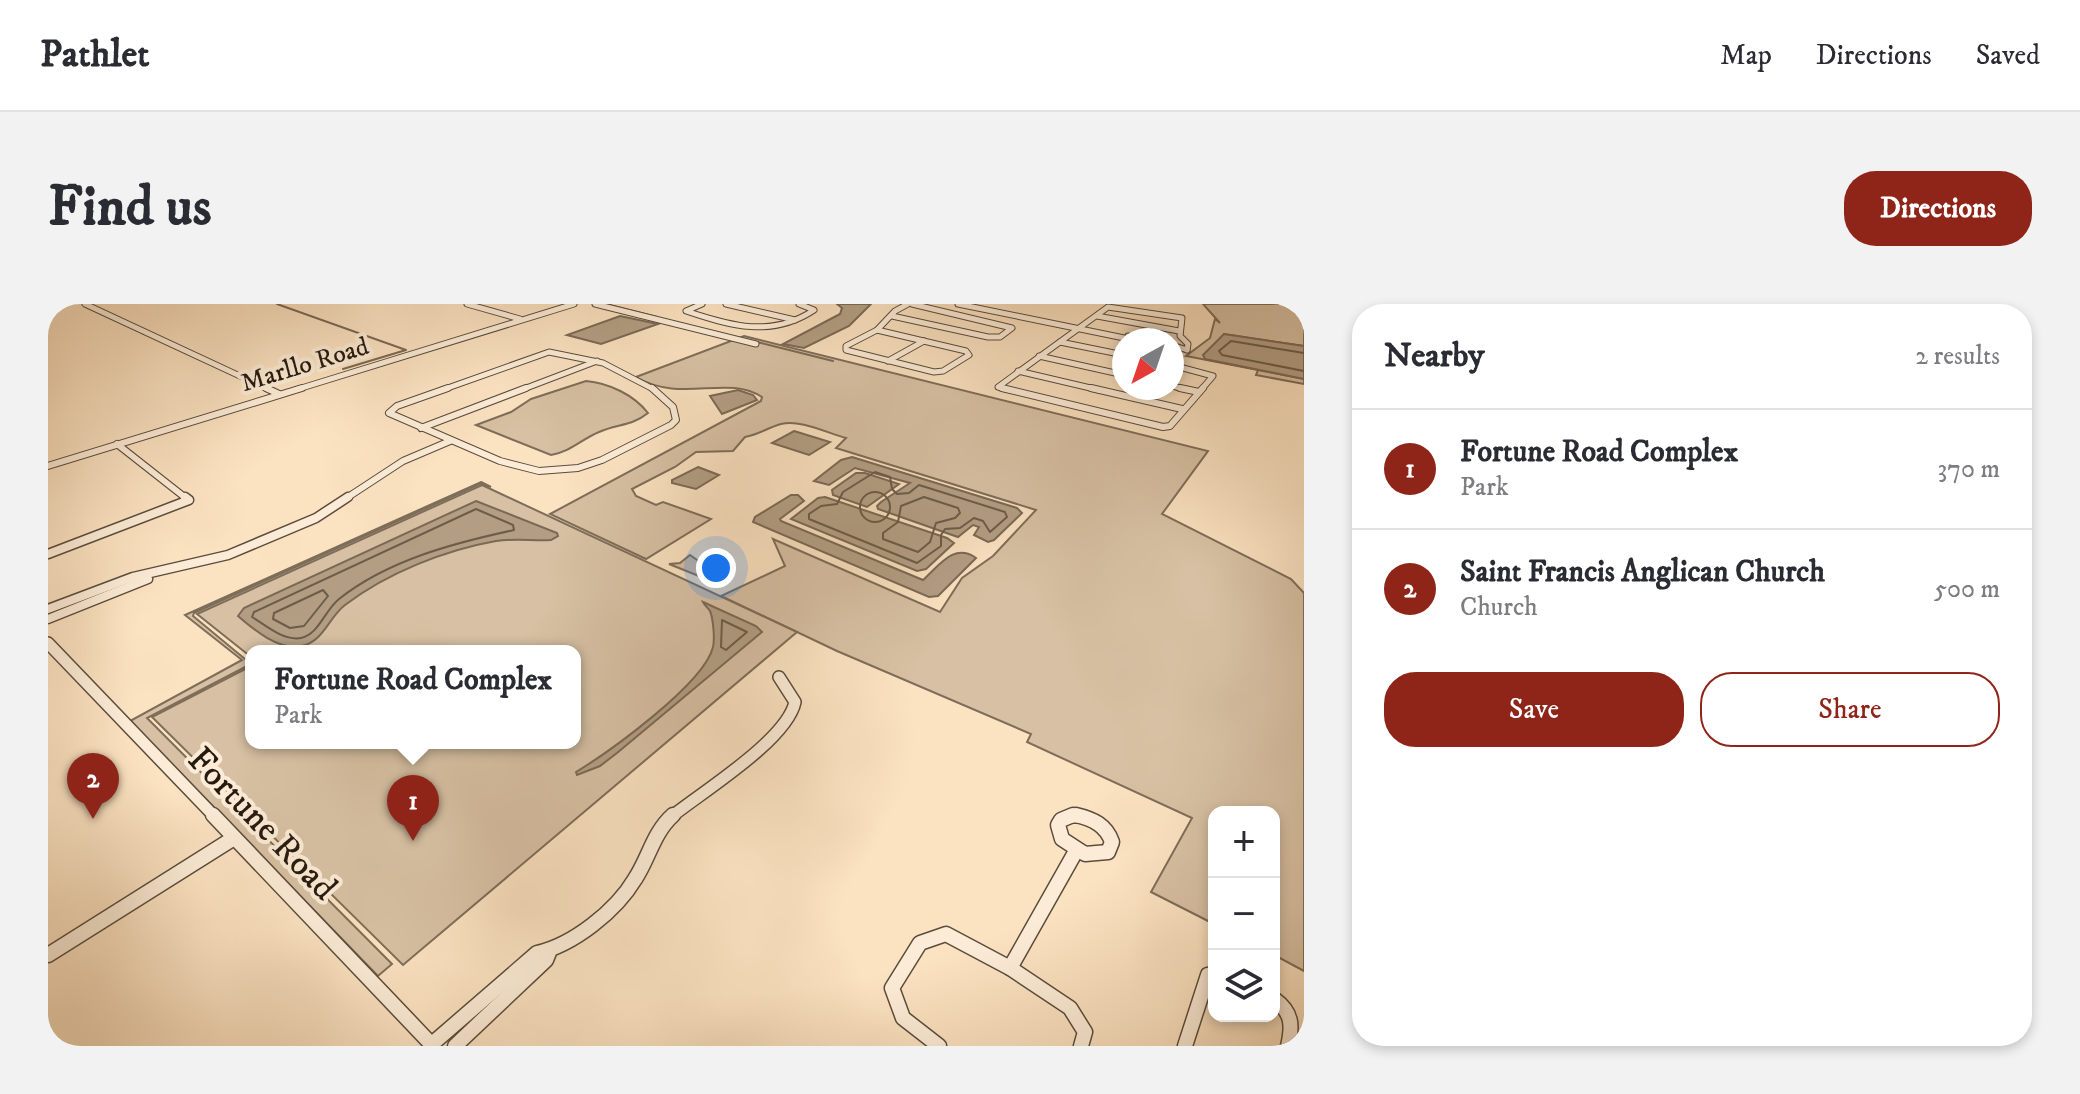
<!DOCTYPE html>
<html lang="en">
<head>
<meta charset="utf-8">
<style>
	body { margin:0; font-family:"IM FELL DW Pica",serif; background:#f2f2f3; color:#2b2b33 }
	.controls { position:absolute; right:24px; bottom:24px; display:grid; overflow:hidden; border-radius:16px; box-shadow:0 4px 12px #0003 }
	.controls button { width:72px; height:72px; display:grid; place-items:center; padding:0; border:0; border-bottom:2px solid #e1e1e2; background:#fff; color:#2b2b33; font:40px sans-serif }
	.compass { position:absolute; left:1064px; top:24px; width:72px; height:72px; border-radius:50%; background:#fff; box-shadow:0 4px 12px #0003; rotate:220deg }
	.you { position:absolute; left:668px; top:264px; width:28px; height:28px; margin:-20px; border:6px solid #fff; border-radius:50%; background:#1a73e8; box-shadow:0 0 0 12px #1a73e833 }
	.badge { display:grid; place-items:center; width:52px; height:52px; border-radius:50%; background:#8f2418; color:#fff; font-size:26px; font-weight:700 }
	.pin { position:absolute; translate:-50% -66px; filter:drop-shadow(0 2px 4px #0008) }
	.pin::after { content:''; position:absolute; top:42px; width:28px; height:24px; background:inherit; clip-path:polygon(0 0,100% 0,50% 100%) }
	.popup { position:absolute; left:197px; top:341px; width:336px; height:104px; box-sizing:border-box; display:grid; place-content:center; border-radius:16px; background:#fff; filter:drop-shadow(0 2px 6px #0005); font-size:26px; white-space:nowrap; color:#7c7c81 }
	.popup b { font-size:30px; color:#2b2b33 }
	.popup::after { content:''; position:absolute; left:50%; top:100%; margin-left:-16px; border:16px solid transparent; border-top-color:#fff }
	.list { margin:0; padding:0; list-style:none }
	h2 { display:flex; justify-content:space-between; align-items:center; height:104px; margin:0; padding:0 32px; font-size:34px }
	h2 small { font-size:26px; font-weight:400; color:#7c7c81 }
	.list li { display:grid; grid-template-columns:52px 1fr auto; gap:24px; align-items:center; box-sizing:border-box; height:120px; padding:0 32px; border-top:2px solid #e1e1e2 }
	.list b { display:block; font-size:30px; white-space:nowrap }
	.list p { margin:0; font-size:26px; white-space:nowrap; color:#7c7c81 }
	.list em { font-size:26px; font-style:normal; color:#7c7c81 }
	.actions { display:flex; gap:16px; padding:24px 32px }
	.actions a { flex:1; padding:18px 0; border:2px solid #8f2418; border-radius:32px; text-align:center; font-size:28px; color:#8f2418 }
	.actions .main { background:#8f2418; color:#fff }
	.icon { flex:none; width:44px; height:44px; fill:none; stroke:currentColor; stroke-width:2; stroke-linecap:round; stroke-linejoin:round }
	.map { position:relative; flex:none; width:1256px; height:742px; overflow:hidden; border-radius:32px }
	header { display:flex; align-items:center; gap:48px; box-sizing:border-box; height:112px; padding:0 40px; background:#fff; border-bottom:2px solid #e1e1e2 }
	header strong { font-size:38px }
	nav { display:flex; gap:44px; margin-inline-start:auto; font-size:28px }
	.intro { display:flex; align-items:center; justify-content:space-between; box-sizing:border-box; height:192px; padding:0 48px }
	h1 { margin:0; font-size:56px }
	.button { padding:20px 36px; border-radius:32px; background:#8f2418; color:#fff; font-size:28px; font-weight:700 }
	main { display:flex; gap:48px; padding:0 48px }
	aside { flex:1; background:#fff; border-radius:32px; box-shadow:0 4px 12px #0003 }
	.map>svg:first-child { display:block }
	.green { fill:#d7c0a3; stroke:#7e6d59; stroke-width:2 }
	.water { fill:#b39e84; stroke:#7b6955; stroke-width:2 }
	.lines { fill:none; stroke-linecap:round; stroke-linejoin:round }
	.shore { stroke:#6c5c4a; stroke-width:2 }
	.stream { stroke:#7b6955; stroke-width:2 }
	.minor-far4-casing { stroke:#5b4c3c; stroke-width:7 }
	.minor-far3-casing { stroke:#5b4c3c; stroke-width:8 }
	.minor-far2-casing { stroke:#5b4c3c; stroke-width:11 }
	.minor-far1-casing { stroke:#5b4c3c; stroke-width:14 }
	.minor-casing { stroke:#5b4c3c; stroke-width:17 }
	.minor-far4 { stroke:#fcecd7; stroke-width:5 }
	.minor-far3 { stroke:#fcecd7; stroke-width:6 }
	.minor-far2 { stroke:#fcecd7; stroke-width:8 }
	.minor-far1 { stroke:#fcecd7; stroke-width:11 }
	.minor { stroke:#fcecd7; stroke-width:14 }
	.labels { text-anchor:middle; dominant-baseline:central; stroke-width:8; stroke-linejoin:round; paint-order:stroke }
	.far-street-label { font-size:26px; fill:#261a0f; stroke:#fcecd7 }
	.near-street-label { font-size:36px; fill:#261a0f; stroke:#fcecd7 }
</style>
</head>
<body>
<header>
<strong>Pathlet</strong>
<nav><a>Map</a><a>Directions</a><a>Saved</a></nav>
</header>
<div class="intro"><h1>Find us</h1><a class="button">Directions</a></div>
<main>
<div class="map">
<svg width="1256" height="742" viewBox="0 0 1256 742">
	<rect width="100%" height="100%" fill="#fbe2c1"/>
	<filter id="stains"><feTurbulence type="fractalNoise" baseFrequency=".0025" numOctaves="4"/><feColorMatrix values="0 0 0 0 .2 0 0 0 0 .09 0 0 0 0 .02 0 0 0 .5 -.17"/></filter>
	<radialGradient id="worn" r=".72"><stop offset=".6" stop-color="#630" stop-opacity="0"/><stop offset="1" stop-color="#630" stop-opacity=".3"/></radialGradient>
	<!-- green -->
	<g class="green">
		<polygon points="1155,0 1256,0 1256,42 1176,30 1165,57 1256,75 1256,80 1208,71 1210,66 1138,52 1162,34 1167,15 1172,19"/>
		<path d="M696,32L1160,147L1114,210L1243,275L1256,289V667L1226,651V508H1166V620L1103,588L1144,514L979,438L983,430L789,347L673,292L737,262L725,235L892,308L914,274L945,252L988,206L788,144L798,134C779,129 752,115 733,120C719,124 712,130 697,133L685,147L648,148L627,163L584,185L588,192L608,201L615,198L663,215L598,255L502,210L713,97L714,93C678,70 634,100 588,73Z"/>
		<path d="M538,77C561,79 586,91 600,109C584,122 569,120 551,128C534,135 522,148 503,151L428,121L463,108L483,95Z"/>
		<polygon points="433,178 443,183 432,180 146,309 145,312 203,360 99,414 344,660 330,672 82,417 194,356 137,311"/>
		<polygon points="434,181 749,328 355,661 104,413 203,362 203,439 527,439 527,347 203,347 203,353 149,310"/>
		<polygon points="642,251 676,275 673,281 621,260 632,259"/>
	</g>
	<!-- water -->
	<g class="water">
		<polygon points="789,0 823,0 801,22 756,44 735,40 792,10 794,4"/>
		<polygon points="572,12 610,20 553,40 519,31"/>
		<polygon points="1176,30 1256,42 1256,75 1157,55 1155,51"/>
		<polygon points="690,86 705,91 709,96 674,110 662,92"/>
		<polygon points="746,127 782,138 761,151 724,139"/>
		<polygon points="804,153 969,204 974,209 946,236 940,238 926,231 931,223 925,221 910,233 830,205 829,202 833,198 862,179 807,164 781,181 766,177 793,156"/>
		<polygon points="650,163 671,171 648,185 624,179 624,176"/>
		<polygon points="808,169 817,169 851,180 819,203 785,191 784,186"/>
		<path d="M743,191H750L756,197L732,215L733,217L875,276C891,262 906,238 928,254L890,292L881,293L705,218L707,213Z"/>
		<polygon points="777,193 899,234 906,239 878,265 869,267 743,215 770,194"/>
		<path d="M428,197L509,229L510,232L503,236C486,237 466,234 448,237C397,246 339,269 297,301C281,313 276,337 254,342C231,347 206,326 190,312L196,304Z"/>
		<path d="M655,298L708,322L714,328L569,449L552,462L529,471L528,468C561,448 656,380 665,343C667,334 665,314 662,307C660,304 657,302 655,298Z"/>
	</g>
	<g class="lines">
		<!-- shore -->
		<g class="shore">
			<polyline points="1256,49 1183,37 1171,47 1174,51 1256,67"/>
			<polygon points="827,168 842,173 844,185 849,190 861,189 871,181 957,208 959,213 942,228 935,217 926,214 912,224 897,225 893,231 893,242 869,259 761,215 761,210 773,202 789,200 795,188"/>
			<circle cx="827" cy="203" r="15"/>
			<polygon points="876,193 910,204 912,209 907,214 888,219 882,238 870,248 835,235 835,229 850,218 853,202"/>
			<path d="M428,205L465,221L466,226C406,239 340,256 291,295C277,306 271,330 253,334C235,337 219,322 204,313L206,308Z"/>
			<polygon points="275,286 280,292 256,322 242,324 225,315 226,309"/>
			<polygon points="674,316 699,328 678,346 673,343"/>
		</g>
		<!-- stream -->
		<g class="stream">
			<polyline points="229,0 358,46 295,65"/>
			<polyline points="558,0 609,13"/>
			<polyline points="709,38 785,57"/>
		</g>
		<defs>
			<g id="minor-far4">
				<polyline points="37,0 222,86"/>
				<polyline points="419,0 472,15"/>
				<polyline points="547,0 708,40"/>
				<path d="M654,0L638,7C683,22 724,34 766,6L751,0"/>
				<polyline points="678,0 747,16"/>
				<polyline points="910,0 1086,36"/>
				<polyline points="844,12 940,33 952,33 964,24 864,0"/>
				<polyline points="1049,12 1131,27"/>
				<polygon points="829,26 918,47 921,51 895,67 886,68 798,46 798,42"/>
				<polyline points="829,26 847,7 860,0"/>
				<polyline points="1080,32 1100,36"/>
				<polyline points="1012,38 1076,51"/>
				<polyline points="1124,41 1139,46"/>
				<polyline points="991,52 1076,71"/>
				<polyline points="840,57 876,37"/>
				<polyline points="1124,61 1165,72 1153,86"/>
				<polyline points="970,67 1051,86"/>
				<polyline points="1124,82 1141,86"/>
				<polyline points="247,86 526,0"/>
				<polyline points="394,86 501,48 555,59 607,86"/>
				<polyline points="473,86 549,57"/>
				<polyline points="962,86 950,83 1060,3 1134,14 1132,32 1140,40 1139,46"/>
			</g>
			<g id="minor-far3">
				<polyline points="218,84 231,90"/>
				<polyline points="400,84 349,102 341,109 452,157 491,167 530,164 554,156 623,121 628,116 625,103 604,84"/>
				<polyline points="954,84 1115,123 1122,122 1155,84"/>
				<polyline points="1043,84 1134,105"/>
				<polyline points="1132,84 1151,88"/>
				<polyline points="373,124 478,84"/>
				<polyline points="69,140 139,195"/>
				<polyline points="0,162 254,84"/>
				<polyline points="297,195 355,157 402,137"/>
			</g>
			<g id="minor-far2">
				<polyline points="0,250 141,196 137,193"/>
				<polyline points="0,305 85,273 180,251 268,214 300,193"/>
				<polyline points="0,315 100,275"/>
			</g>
			<g id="minor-far1">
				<polyline points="0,339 167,513"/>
				<path d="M623,513C654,488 739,436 747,398L731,373"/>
				<polyline points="1020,513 1038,513"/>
			</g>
			<g id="minor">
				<polyline points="165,511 385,742"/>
				<path d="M1025,511L1013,516L1010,521L1014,535L1037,550L1060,548L1064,538C1058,521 1045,515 1028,511"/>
				<polyline points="0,651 186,534"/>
				<polyline points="962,664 1028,547"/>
				<path d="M1226,695C1244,708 1245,721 1240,742"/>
				<path d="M384,740L489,649C525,641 568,607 587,575C601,554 605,529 625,511"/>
				<polyline points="407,742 498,656 502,646"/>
				<polyline points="891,742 855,714 844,684 872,639 898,630 962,664 1022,704 1037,728 1033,742"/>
				<polyline points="1137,742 1160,671 1166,670"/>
			</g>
		</defs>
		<!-- minor-far4 casing -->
		<use href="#minor-far4" class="minor-far4-casing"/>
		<!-- minor-far3 casing -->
		<use href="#minor-far3" class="minor-far3-casing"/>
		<!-- minor-far2 casing -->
		<use href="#minor-far2" class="minor-far2-casing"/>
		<!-- minor-far1 casing -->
		<use href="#minor-far1" class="minor-far1-casing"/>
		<!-- minor casing -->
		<use href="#minor" class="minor-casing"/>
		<!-- minor-far4 -->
		<use href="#minor-far4" class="minor-far4"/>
		<!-- minor-far3 -->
		<use href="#minor-far3" class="minor-far3"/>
		<!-- minor-far2 -->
		<use href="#minor-far2" class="minor-far2"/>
		<!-- minor-far1 -->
		<use href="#minor-far1" class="minor-far1"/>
		<!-- minor -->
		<use href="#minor" class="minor"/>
	</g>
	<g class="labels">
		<!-- far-street labels -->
		<g class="far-street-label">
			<text transform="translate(257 61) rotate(-17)">Marllo Road</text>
		</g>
		<!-- near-street labels -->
		<g class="near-street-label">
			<text transform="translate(214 520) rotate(46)">Fortune Road</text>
		</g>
	</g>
	<rect width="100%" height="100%" filter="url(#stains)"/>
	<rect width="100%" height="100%" fill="url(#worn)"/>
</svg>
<div class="controls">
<button>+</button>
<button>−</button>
<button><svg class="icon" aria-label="layers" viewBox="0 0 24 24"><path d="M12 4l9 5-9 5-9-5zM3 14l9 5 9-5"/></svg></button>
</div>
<svg class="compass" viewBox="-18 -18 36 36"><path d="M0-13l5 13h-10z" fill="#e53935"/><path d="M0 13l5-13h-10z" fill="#7c7c81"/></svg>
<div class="you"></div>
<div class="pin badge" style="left:365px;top:537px">1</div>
<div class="popup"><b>Fortune Road Complex</b>Park</div>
<div class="pin badge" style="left:45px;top:515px">2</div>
</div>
<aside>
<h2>Nearby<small>2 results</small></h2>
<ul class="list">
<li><span class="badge">1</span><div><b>Fortune Road Complex</b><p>Park</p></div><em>370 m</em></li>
<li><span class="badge">2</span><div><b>Saint Francis Anglican Church</b><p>Church</p></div><em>500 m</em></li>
</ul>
<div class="actions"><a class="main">Save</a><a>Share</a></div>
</aside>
</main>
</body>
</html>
